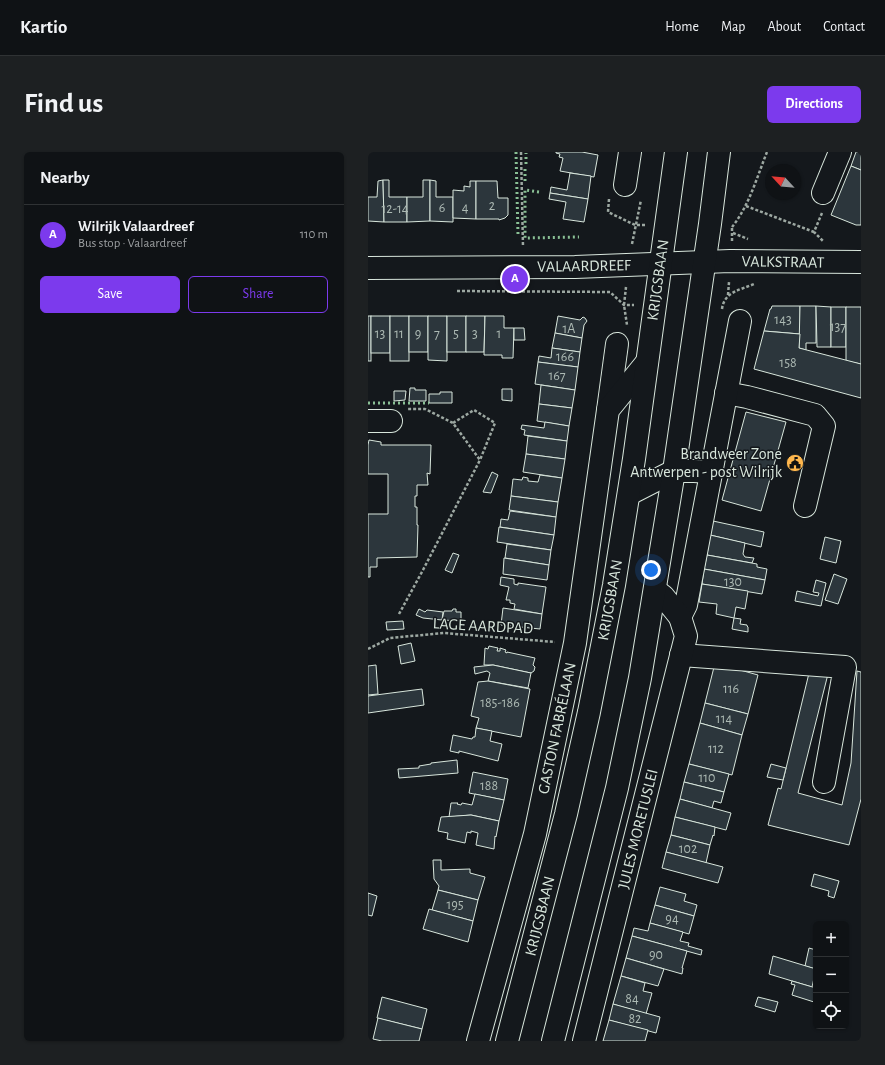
<!DOCTYPE html>
<html lang="en">
<head>
<meta charset="utf-8">
<style>
	body { margin:0; font-family:"Alegreya Sans",sans-serif; background:#1d2022; color:#f1f3f6 }
	.controls { position:absolute; right:12px; bottom:12px; display:grid; overflow:hidden; border-radius:6px; box-shadow:0 1px 3px #0004 }
	.controls button { width:36px; height:36px; display:grid; place-items:center; padding:0; border:0; border-bottom:1px solid #2f3234; background:#0f1215; color:#f1f3f6; font:20px sans-serif }
	.compass { position:absolute; left:397px; top:12px; width:36px; height:36px; border-radius:50%; background:#0f1215; box-shadow:0 1px 3px #0004; rotate:296deg }
	.you { position:absolute; left:283px; top:418px; width:14px; height:14px; margin:-10px; border:3px solid #fff; border-radius:50%; background:#1a73e8; box-shadow:0 0 0 6px #1a73e833 }
	.badge { display:grid; place-items:center; width:26px; height:26px; border-radius:50%; background:#7c3aed; color:#fff; font-size:13px; font-weight:700 }
	.pin { position:absolute; translate:-50% -50%; border:2px solid #fff; box-shadow:0 1px 4px #0006 }
	.list { margin:0; padding:0; list-style:none }
	h2 { display:flex; justify-content:space-between; align-items:center; height:52px; margin:0; padding:0 16px; font-size:17px }
	h2 small { font-size:13px; font-weight:400; color:#9b9ea0 }
	.list li { display:grid; grid-template-columns:26px 1fr auto; gap:12px; align-items:center; box-sizing:border-box; height:60px; padding:0 16px; border-top:1px solid #2f3234 }
	.list b { display:block; font-size:15px; white-space:nowrap }
	.list p { margin:0; font-size:13px; white-space:nowrap; color:#9b9ea0 }
	.list em { font-size:13px; font-style:normal; color:#9b9ea0 }
	.actions { display:flex; gap:8px; padding:12px 16px }
	.actions a { flex:1; padding:9px 0; border:1px solid #7c3aed; border-radius:6px; text-align:center; font-size:14px; color:#7c3aed }
	.actions .main { background:#7c3aed; color:#fff }
	.icon { flex:none; width:22px; height:22px; fill:none; stroke:currentColor; stroke-width:2; stroke-linecap:round; stroke-linejoin:round }
	.map { position:relative; flex:none; width:493px; height:889px; overflow:hidden; border-radius:6px }
	header { display:flex; align-items:center; gap:24px; box-sizing:border-box; height:56px; padding:0 20px; background:#0f1215; border-bottom:1px solid #2f3234 }
	header strong { font-size:19px }
	nav { display:flex; gap:22px; margin-inline-start:auto; font-size:14px }
	.intro { display:flex; align-items:center; justify-content:space-between; box-sizing:border-box; height:96px; padding:0 24px }
	h1 { margin:0; font-size:28px }
	.button { padding:10px 18px; border-radius:6px; background:#7c3aed; color:#fff; font-size:14px; font-weight:700 }
	main { display:flex; gap:24px; padding:0 24px }
	aside { flex:1; background:#0f1215; border-radius:6px; box-shadow:0 1px 3px #0004 }
	.map>svg:first-child { display:block }
	.building { fill:#2c363c; stroke:#d8e6dc }
	.lines { fill:none; stroke-linecap:round; stroke-linejoin:round }
	.minor-casing { stroke:#d8e6dc; stroke-width:24 }
	.major-casing { stroke:#d8e6dc; stroke-width:24 }
	.path { stroke:#9da8a2; stroke-width:2.5; stroke-dasharray:3 2; stroke-linecap:butt }
	.minor { stroke:#14181c; stroke-width:22 }
	.major { stroke:#14181c; stroke-width:22 }
	.hedge { stroke:#8ac095; stroke-width:3; stroke-dasharray:2 3; stroke-linecap:butt }
	.labels { text-anchor:middle; dominant-baseline:central; stroke-width:3; stroke-linejoin:round; paint-order:stroke }
	.number-label { font-size:14px; fill:#adbab4 }
	.street-label { font-size:16px; fill:#d8e6dc; stroke:#14181c }
	.poi-label { font-size:16px; fill:#d8e6dc; stroke:#14181c; text-anchor:end }
</style>
</head>
<body>
<header>
<strong>Kartio</strong>
<nav><a>Home</a><a>Map</a><a>About</a><a>Contact</a></nav>
</header>
<div class="intro"><h1>Find us</h1><a class="button">Directions</a></div>
<main>
<aside>
<h2>Nearby<small></small></h2>
<ul class="list">
<li><span class="badge">A</span><div><b>Wilrijk Valaardreef</b><p>Bus stop · Valaardreef</p></div><em>110 m</em></li>
</ul>
<div class="actions"><a class="main">Save</a><a>Share</a></div>
</aside>
<div class="map">
<svg width="493" height="889" viewBox="0 0 493 889">
	<rect width="100%" height="100%" fill="#14181c"/>
	<!-- building -->
	<g class="building">
		<polygon points="188,0 214,0 230,3 226,25 192,19 195,6 191,5 192,2 188,1"/>
		<polygon points="488,0 493,0 493,18 483,14"/>
		<polygon points="483,14 493,18 493,73 488,73 463,63"/>
		<polygon points="202,21 223,24 220,47 182,41 183,35 199,38"/>
		<polygon points="15,28 16,70 0,69 0,45 9,45 10,29"/>
		<polygon points="15,28 21,28 21,45 39,45 39,70 16,70"/>
		<polygon points="55,28 62,28 62,69 39,70 39,45 55,45"/>
		<polygon points="62,28 68,29 68,45 85,45 85,70 62,69"/>
		<polygon points="102,29 108,29 108,67 85,66 85,38 96,39 96,34 102,35"/>
		<polygon points="108,29 129,29 130,46 140,46 140,63 137,66 131,68 131,67 108,67"/>
		<polygon points="182,41 220,47 216,70 195,67 198,50 181,47"/>
		<polygon points="404,154 432,154 432,182 396,179 402,157 403,157"/>
		<polygon points="432,154 448,154 448,191 438,191 438,198 431,196"/>
		<polygon points="448,154 463,155 463,195 449,195"/>
		<rect x="463" y="155" width="15" height="40"/>
		<polygon points="478,155 493,155 493,212 478,209"/>
		<rect x="0" y="164" width="3" height="45"/>
		<rect x="3" y="164" width="19" height="37"/>
		<rect x="22" y="164" width="19" height="45"/>
		<rect x="41" y="164" width="19" height="36"/>
		<polygon points="60,164 79,164 79,209 60,208"/>
		<rect x="79" y="164" width="19" height="36"/>
		<polygon points="98,164 117,164 116,200 98,200"/>
		<polygon points="117,164 136,164 136,176 146,176 145,206 134,206 134,203 116,203"/>
		<polygon points="190,164 212,168 215,165 217,166 219,169 216,173 214,186 187,181"/>
		<polygon points="146,176 156,176 157,188 146,188"/>
		<polygon points="396,179 432,182 431,196 493,212 493,246 386,217"/>
		<polygon points="187,181 214,186 212,200 184,196"/>
		<polygon points="184,196 212,200 210,215 170,210 171,204 183,206"/>
		<polygon points="170,210 210,215 207,238 167,232"/>
		<polygon points="173,233 207,238 204,256 171,252"/>
		<polygon points="42,236 47,236 47,238 58,238 58,249 41,249"/>
		<polygon points="134,237 144,237 144,249 134,248"/>
		<polygon points="26,239 38,239 37,248 26,249"/>
		<polygon points="72,240 84,240 84,251 61,251 61,242 72,242"/>
		<polygon points="171,252 204,256 201,274 169,269"/>
		<polygon points="378,260 418,270 393,359 354,348"/>
		<polygon points="177,270 201,274 199,289 156,283 157,278 153,277 154,273 176,276"/>
		<polygon points="160,284 199,289 197,307 158,302"/>
		<polygon points="1,288 13,290 13,293 63,293 62,322 59,321 60,333 49,333 49,344 47,344 47,355 49,355 49,373 50,373 49,405 9,406 9,415 2,415 2,425 0,425 0,362 20,362 20,322 0,322 0,293"/>
		<polygon points="158,302 197,307 194,326 155,320"/>
		<polygon points="124,320 130,323 123,341 115,340"/>
		<polygon points="172,323 194,326 190,350 143,344 145,327 154,328 155,325 160,326 160,329 170,330"/>
		<polygon points="143,344 190,350 188,365 141,358"/>
		<polygon points="142,359 188,365 186,383 132,375 133,367 140,368"/>
		<polygon points="345,369 396,380 393,395 342,383"/>
		<polygon points="131,375 186,383 183,398 129,390"/>
		<polygon points="342,383 377,391 375,402 377,405 386,406 384,411 339,403"/>
		<polygon points="457,385 473,389 468,411 452,407"/>
		<polygon points="139,392 183,398 181,413 137,406"/>
		<polygon points="85,401 91,403 84,421 77,418"/>
		<polygon points="339,403 389,412 389,415 399,417 397,428 336,417"/>
		<polygon points="136,406 181,413 179,428 135,422"/>
		<polygon points="336,417 397,428 394,442 334,432"/>
		<polygon points="466,422 479,427 470,452 457,448"/>
		<polygon points="133,425 146,427 146,432 150,433 150,431 178,435 174,462 146,457 147,452 142,451 142,448 138,448 141,435 132,433"/>
		<polygon points="448,428 458,431 453,454 427,449 429,439 450,444 451,441 445,440"/>
		<polygon points="334,432 380,439 377,457 368,455 366,466 348,462 349,452 331,450"/>
		<polygon points="135,456 174,462 172,477 133,473"/>
		<polygon points="51,457 57,460 59,458 75,460 74,468 55,466 48,463"/>
		<polygon points="85,457 88,457 88,460 93,460 93,469 74,468 76,459 84,459"/>
		<polygon points="366,466 373,467 372,472 379,473 379,474 380,475 380,480 364,477"/>
		<polygon points="35,469 36,477 19,478 18,470"/>
		<polygon points="43,491 47,509 33,512 30,494"/>
		<polygon points="121,494 130,496 129,499 132,499 132,496 138,498 137,500 139,501 139,500 167,506 165,513 167,515 166,519 163,521 125,513 116,513 117,496 120,497"/>
		<polygon points="347,511 390,523 380,562 337,551"/>
		<polygon points="8,513 10,542 0,543 0,514"/>
		<polygon points="125,513 163,521 160,536 120,529 122,521 119,519 107,522 106,515"/>
		<polygon points="442,517 461,518 430,641 474,653 483,611 489,519 493,520 493,647 481,693 400,673 410,636 413,637"/>
		<polygon points="120,529 162,537 153,585 108,576 111,566 103,564 110,530"/>
		<polygon points="54,537 56,553 0,561 0,544"/>
		<polygon points="337,551 380,562 374,583 332,571"/>
		<polygon points="332,571 374,583 364,623 321,612"/>
		<polygon points="108,576 124,579 122,589 134,592 130,609 91,599 91,601 82,599 85,583 104,587 105,585 107,585"/>
		<polygon points="89,608 90,621 31,626 30,617 51,616 51,614 63,612 63,611"/>
		<polygon points="321,612 361,622 356,640 316,630"/>
		<polygon points="403,612 418,616 415,628 399,625"/>
		<polygon points="105,620 140,627 136,648 101,641"/>
		<polygon points="316,630 356,640 353,651 346,649 344,656 312,647"/>
		<polygon points="107,642 136,648 131,669 103,663 81,665 83,651 90,651 89,652 93,653 94,651 104,653"/>
		<polygon points="312,647 363,661 358,678 307,665"/>
		<polygon points="103,663 131,669 128,685 127,684 126,697 108,693 110,681 103,679 103,681 99,680 97,691 79,687 80,681 70,679 73,665"/>
		<polygon points="307,665 347,675 346,684 345,683 342,693 303,683"/>
		<polygon points="303,683 342,693 338,711 298,700"/>
		<polygon points="298,700 355,715 350,731 294,716"/>
		<polygon points="65,708 73,708 73,718 102,717 102,721 117,725 110,748 70,738 71,734 66,727"/>
		<polygon points="446,722 471,729 466,746 460,744 461,739 443,734"/>
		<polygon points="292,735 318,742 316,749 329,753 326,764 287,753"/>
		<polygon points="70,738 110,748 105,769 64,758"/>
		<polygon points="0,741 9,744 4,764 0,763"/>
		<polygon points="287,753 326,764 321,782 282,771"/>
		<polygon points="61,757 105,769 100,790 55,777"/>
		<polygon points="282,771 315,780 312,789 321,791 320,794 334,798 333,803 264,784 266,776 280,779"/>
		<polygon points="264,784 319,799 314,816 315,816 314,822 258,806"/>
		<polygon points="441,796 448,798 448,817 437,814"/>
		<polygon points="405,804 448,817 444,835 401,822"/>
		<polygon points="258,806 296,817 290,834 253,824"/>
		<polygon points="253,824 277,831 275,839 284,841 278,862 245,852"/>
		<polygon points="424,829 448,836 446,850 424,843 427,833 423,832"/>
		<polygon points="14,845 59,857 54,877 9,866"/>
		<polygon points="390,845 410,850 407,860 387,854"/>
		<polygon points="245,852 292,865 288,881 241,868"/>
		<polygon points="10,866 54,877 51,889 14,889 5,887"/>
		<polygon points="241,868 280,878 277,889 235,889"/>
	</g>
	<g class="lines">
		<defs>
			<g id="minor">
				<polyline points="257,33 262,0"/>
				<polyline points="455,41 472,0"/>
				<polyline points="0,116 207,115 362,109 493,110"/>
				<polyline points="358,241 379,245 447,263 456,274 437,354"/>
				<polyline points="240,258 249,192"/>
				<polyline points="0,269 23,269"/>
				<polyline points="261,342 306,319 326,319 343,320"/>
				<polyline points="312,465 318,453 372,169"/>
				<polyline points="313,503 477,515 456,630"/>
				<polyline points="110,889 167,682 207,491 240,258 279,210"/>
				<polyline points="216,889 318,484 312,465 295,444 287,438"/>
			</g>
			<g id="major">
				<polyline points="139,889 198,662 221,560 246,433 266,307 308,0"/>
				<polyline points="185,889 249,636 272,526 306,319 342,72 351,0"/>
			</g>
		</defs>
		<!-- minor casing -->
		<use href="#minor" class="minor-casing"/>
		<!-- major casing -->
		<use href="#major" class="major-casing"/>
		<!-- path -->
		<g class="path">
			<polyline points="153,0 155,95"/>
			<polyline points="241,47 240,60 267,73 277,73"/>
			<polyline points="378,54 446,80"/>
			<polyline points="454,61 446,80 455,89"/>
			<path d="M364,75C381,54 389,25 399,0"/>
			<polyline points="365,81 380,87"/>
			<polyline points="364,89 364,76"/>
			<polyline points="264,92 273,48"/>
			<polyline points="258,135 256,153 259,173"/>
			<polyline points="89,139 242,140 256,153 266,153"/>
			<polyline points="360,143 361,130"/>
			<path d="M354,157C356,140 372,138 386,132"/>
			<polyline points="85,271 106,258 127,271 112,308"/>
			<polyline points="31,462 55,418 112,308 85,271 57,257 40,257"/>
			<polyline points="0,497 22,486 76,481 187,490"/>
		</g>
		<!-- minor -->
		<use href="#minor" class="minor"/>
		<!-- major -->
		<use href="#major" class="major"/>
		<!-- hedge -->
		<g class="hedge">
			<polyline points="148,0 150,83"/>
			<polyline points="158,12 158,1"/>
			<polyline points="157,29 157,16"/>
			<polyline points="171,40 157,38 157,86 211,85"/>
			<polyline points="0,251 61,251"/>
		</g>
	</g>
	<!-- icons -->
	<defs>
		<symbol id="civic-disc" viewBox="-11 -11 22 22"><circle r="9.5" fill="#ffb74d" stroke="#14181c"/><path d="M-.6-6.5H3V-4.5H.6V-3L4-1V1h2V6H-6V1h2V-1L-.6-3ZM-1.2 2.5V6h2.4V2.5Z" fill="#111"/></symbol>
	</defs>
	<g fill-rule="evenodd">
		<use href="#civic-disc" x="417" y="301" width="20" height="20"/>
	</g>
	<g class="labels">
		<!-- number labels -->
		<g class="number-label">
			<text x="124" y="54">2</text>
			<text x="74" y="56">6</text>
			<text x="97" y="56">4</text>
			<text x="27" y="57">12-14</text>
			<text x="415" y="168">143</text>
			<text x="470" y="175">137</text>
			<text x="201" y="177">1A</text>
			<text x="12" y="182">13</text>
			<text x="31" y="182">11</text>
			<text x="50" y="182">9</text>
			<text x="69" y="182">7</text>
			<text x="88" y="182">5</text>
			<text x="107" y="182">3</text>
			<text x="131" y="182">1</text>
			<text x="197" y="205">166</text>
			<text x="420" y="211">158</text>
			<text x="189" y="224">167</text>
			<text x="365" y="430">130</text>
			<text x="363" y="537">116</text>
			<text x="132" y="551">185-186</text>
			<text x="356" y="567">114</text>
			<text x="348" y="597">112</text>
			<text x="339" y="626">110</text>
			<text x="121" y="634">188</text>
			<text x="320" y="697">102</text>
			<text x="87" y="753">195</text>
			<text x="304" y="767">94</text>
			<text x="288" y="803">90</text>
			<text x="264" y="847">84</text>
			<text x="267" y="867">82</text>
		</g>
		<!-- street labels -->
		<g class="street-label">
			<text transform="translate(415 110) rotate(1)">VALKSTRAAT</text>
			<text transform="translate(216 114) rotate(-1)">VALAARDREEF</text>
			<text transform="translate(290 128) rotate(-82)">KRIJGSBAAN</text>
			<text transform="translate(242 448) rotate(-80)">KRIJGSBAAN</text>
			<text transform="translate(115 474) rotate(3)">LAGE AARDPAD</text>
			<text transform="translate(189 576) rotate(-78)">GASTON FABRÉLAAN</text>
			<text transform="translate(270 677) rotate(-76)">JULES MORETUSLEI</text>
			<text transform="translate(172 764) rotate(-76)">KRIJGSBAAN</text>
		</g>
		<!-- poi labels -->
		<g class="poi-label">
			<text x="414" y="302">Brandweer Zone<tspan x="414" dy="18">Antwerpen - post Wilrijk</tspan></text>
		</g>
	</g>
</svg>
<div class="controls">
<button>+</button>
<button>−</button>
<button><svg class="icon" aria-label="locate" viewBox="0 0 24 24"><circle cx="12" cy="12" r="6"/><path d="M12 2v4M12 18v4M2 12h4M18 12h4"/></svg></button>
</div>
<svg class="compass" viewBox="-18 -18 36 36"><path d="M0-13l5 13h-10z" fill="#e53935"/><path d="M0 13l5-13h-10z" fill="#9b9ea0"/></svg>
<div class="you"></div>
<div class="pin badge" style="left:147px;top:127px">A</div>
</div>
</main>
</body>
</html>
